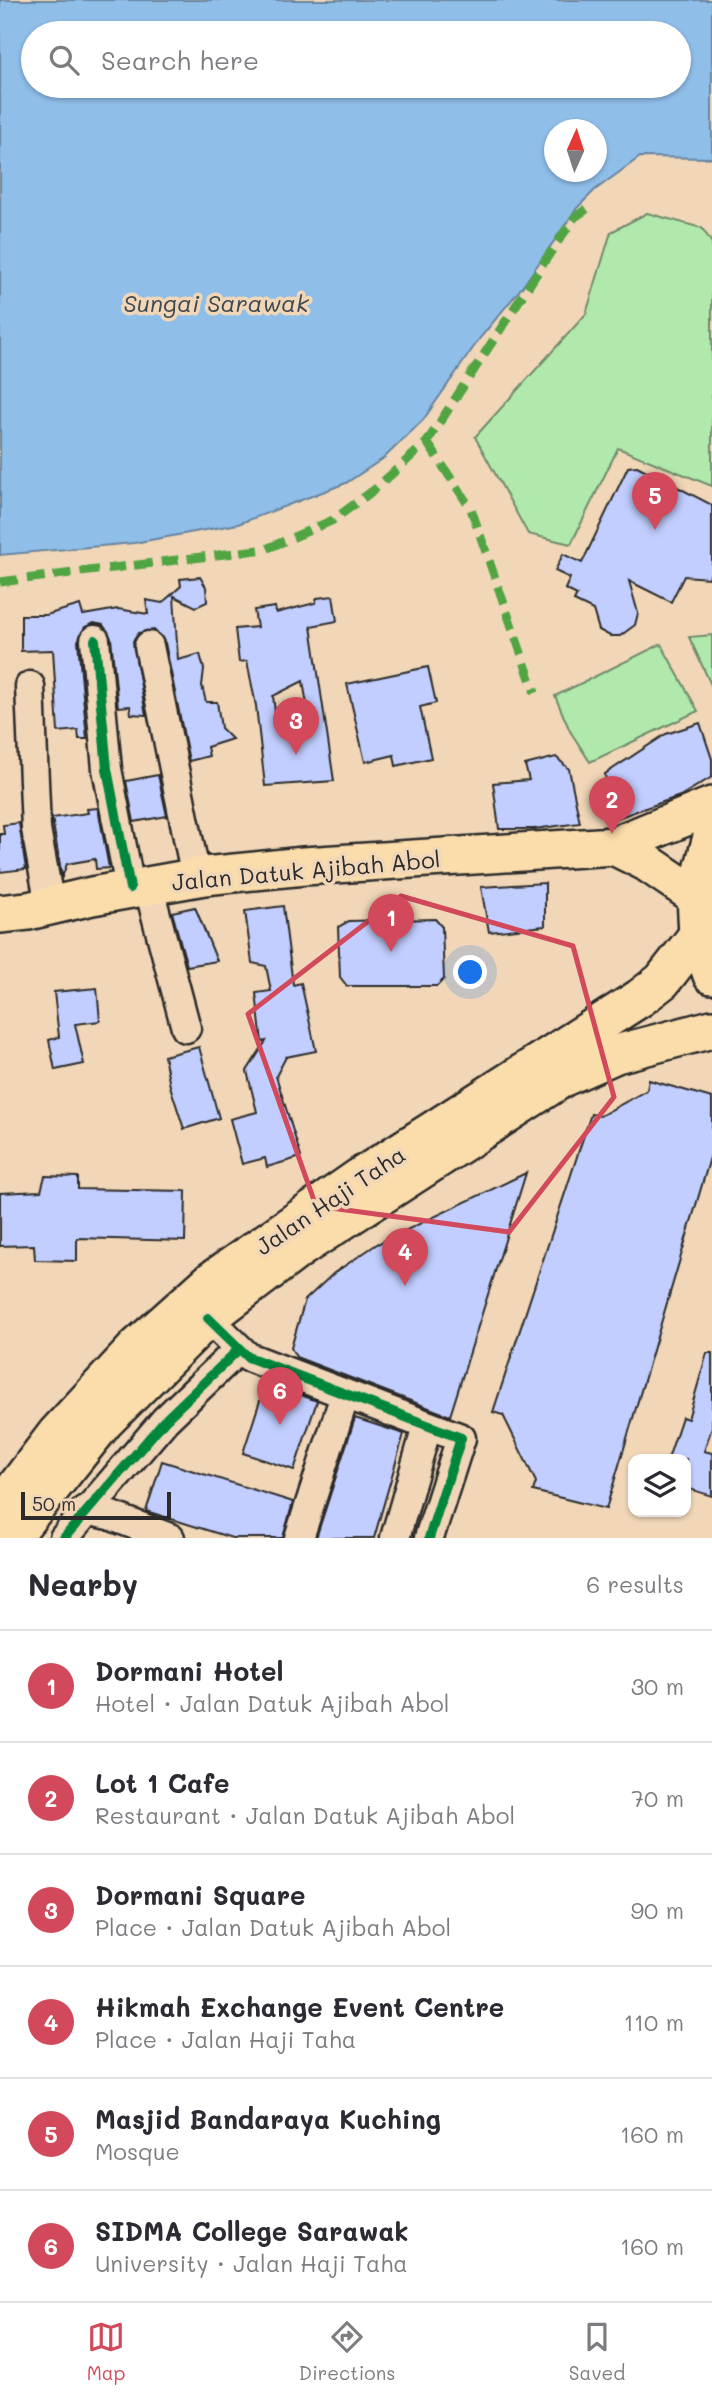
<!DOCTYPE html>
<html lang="en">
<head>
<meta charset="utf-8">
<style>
	body { margin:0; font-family:Mali,sans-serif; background:#f7f7f7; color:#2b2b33 }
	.controls { position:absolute; right:21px; bottom:21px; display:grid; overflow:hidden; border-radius:14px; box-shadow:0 2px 5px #0004 }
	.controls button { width:63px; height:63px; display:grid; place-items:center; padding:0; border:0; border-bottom:2px solid #e1e1e2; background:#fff; color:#2b2b33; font:35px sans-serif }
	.compass { position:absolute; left:544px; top:119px; width:63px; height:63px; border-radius:50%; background:#fff; box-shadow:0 2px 5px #0004; rotate:3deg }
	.scale { position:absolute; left:21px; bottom:18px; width:150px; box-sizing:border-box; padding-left:7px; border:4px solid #2b2b2b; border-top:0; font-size:19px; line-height:24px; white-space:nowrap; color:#2b2b2b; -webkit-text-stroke:5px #f1d7b8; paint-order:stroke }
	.you { position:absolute; left:471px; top:973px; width:24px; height:24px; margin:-18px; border:5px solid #fff; border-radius:50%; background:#1a73e8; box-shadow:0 0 0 10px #1a73e833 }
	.badge { display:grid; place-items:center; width:46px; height:46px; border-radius:50%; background:#d1495b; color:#fff; font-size:23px; font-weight:700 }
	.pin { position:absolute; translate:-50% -58px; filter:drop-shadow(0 2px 4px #0008) }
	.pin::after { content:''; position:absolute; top:37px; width:24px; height:21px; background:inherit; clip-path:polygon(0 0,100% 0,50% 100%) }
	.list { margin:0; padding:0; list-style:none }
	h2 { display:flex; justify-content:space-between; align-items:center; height:91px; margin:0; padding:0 28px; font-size:30px }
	h2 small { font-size:23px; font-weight:400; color:#7c7c81 }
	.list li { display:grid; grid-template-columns:46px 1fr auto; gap:21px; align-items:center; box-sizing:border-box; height:112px; padding:0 28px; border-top:2px solid #e1e1e2 }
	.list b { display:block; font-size:26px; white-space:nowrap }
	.list p { margin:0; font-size:23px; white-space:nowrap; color:#7c7c81 }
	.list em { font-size:23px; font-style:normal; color:#7c7c81 }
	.icon { flex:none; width:38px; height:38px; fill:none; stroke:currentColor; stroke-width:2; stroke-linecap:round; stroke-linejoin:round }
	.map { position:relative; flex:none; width:712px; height:1538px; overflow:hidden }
	.search { position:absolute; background:#fff; box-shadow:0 2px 5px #0004; left:21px; right:21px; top:21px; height:77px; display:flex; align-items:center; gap:18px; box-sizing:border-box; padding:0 24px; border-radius:38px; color:#7c7c81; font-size:26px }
	.sheet { height:763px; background:#fff }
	nav { display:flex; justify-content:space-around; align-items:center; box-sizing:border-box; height:98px; border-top:2px solid #e1e1e2; background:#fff; font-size:19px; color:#7c7c81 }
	nav a { display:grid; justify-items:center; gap:4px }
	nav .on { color:#d1495b }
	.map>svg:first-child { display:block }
	.green { fill:#b1e9ac; stroke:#6e8a6c; stroke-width:2 }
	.water { fill:#8fbee9; stroke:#67839d; stroke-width:2; fill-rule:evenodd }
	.building { fill:#c2ceff; stroke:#2b2b2b; stroke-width:2; fill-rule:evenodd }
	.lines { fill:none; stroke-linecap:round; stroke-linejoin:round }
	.minor-casing { stroke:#2b2b2b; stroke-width:33 }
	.major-casing { stroke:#2b2b2b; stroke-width:42 }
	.minor { stroke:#f1d7b8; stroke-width:28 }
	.major { stroke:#fbddab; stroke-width:37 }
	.quiet { stroke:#51a443; stroke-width:9; stroke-dasharray:18 9; stroke-linecap:butt }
	.cycleway-casing { stroke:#f1d7b8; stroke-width:15 }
	.cycleway { stroke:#00873e; stroke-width:10 }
	.marked { fill:none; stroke:#d1495b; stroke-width:5; stroke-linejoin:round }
	.labels { text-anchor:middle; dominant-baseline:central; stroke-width:7; stroke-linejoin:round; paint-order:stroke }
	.street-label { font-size:23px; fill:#2b2b2b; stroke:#f1d7b8 }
	.water-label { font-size:24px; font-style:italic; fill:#3f4851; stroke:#f1d7b8 }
</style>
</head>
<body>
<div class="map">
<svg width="712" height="1538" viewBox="0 0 712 1538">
	<rect width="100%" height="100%" fill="#f1d7b8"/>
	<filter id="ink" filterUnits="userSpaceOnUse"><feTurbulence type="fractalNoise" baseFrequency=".0143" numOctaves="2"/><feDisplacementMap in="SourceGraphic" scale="14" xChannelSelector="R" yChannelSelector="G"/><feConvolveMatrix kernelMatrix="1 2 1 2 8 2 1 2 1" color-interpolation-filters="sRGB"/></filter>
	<g filter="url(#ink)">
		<!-- green -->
		<g class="green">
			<polygon points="647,213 702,228 712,243 712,486 618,448 571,544 528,534 475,437 586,314 611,232"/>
			<polygon points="712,635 712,687 689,637"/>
			<polygon points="661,644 698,711 590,762 570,731 555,696"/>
		</g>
		<!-- water -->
		<path class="water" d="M0,0H712V158L640,157L595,190L577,208L523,286L480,338L423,420L384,458L346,483L238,524L134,543L0,555ZM33,33H679V86H33ZM554,130H596V172H554Z"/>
		<!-- building -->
		<g class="building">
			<polygon points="637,466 712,505 712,569 709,578 684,576 671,602 629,581 638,613 635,625 620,636 610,636 599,630 593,610 574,601 577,595 565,589 570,578 555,571 563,554 582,563 628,467"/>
			<polygon points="200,577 206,587 207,602 196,607 174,596 178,660 200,654 204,669 202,686 206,702 217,702 221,728 232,739 207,747 209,756 189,761 165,643 154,630 139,633 133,641 146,715 131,714 130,706 118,707 111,638 103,625 94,623 85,627 78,641 87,739 79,739 78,730 58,732 53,650 21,651 21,615 46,615 80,605 83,615 118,609 148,614 146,600 162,603 181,586 180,579"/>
			<path d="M333,596L337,621L311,626L334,781L265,786L256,706L247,661L239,662L235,629L257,627L254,610L275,607L276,613L315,603L317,598ZM303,681L310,723L277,727L273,696Z"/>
			<polygon points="428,667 436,703 420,707 431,758 396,766 394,755 365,762 347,684"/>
			<polygon points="700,723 712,759 712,777 680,796 611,820 605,774 666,734"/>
			<polygon points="556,757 569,769 580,823 534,829 499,829 493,783 529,780 525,765"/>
			<polygon points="158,775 167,816 134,822 126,781"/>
			<polygon points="98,808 109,868 96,869 95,859 67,864 62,877 52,818 88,813 87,809"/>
			<polygon points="19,823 26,869 0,872 0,834 4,834 3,825"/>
			<polygon points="545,883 545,926 489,932 481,887"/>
			<polygon points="283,906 293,985 301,983 316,1051 286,1057 276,1076 301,1157 267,1167 265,1158 242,1164 230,1119 257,1112 247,1071 266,1041 262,1042 256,993 271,991 266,966 252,963 245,911"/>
			<polygon points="195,907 217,961 187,966 172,912"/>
			<polygon points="435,919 442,927 444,979 437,986 347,986 340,977 338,927 349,921"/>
			<polygon points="97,988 100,1021 75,1024 84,1064 55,1070 49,1040 59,1037 54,992"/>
			<polygon points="199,1047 219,1118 184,1129 170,1086 164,1056"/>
			<polygon points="649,1080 712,1098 712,1151 606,1509 533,1491 536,1482 503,1415 493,1412 591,1114 600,1116 647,1090"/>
			<polygon points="526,1173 450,1416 296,1357 291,1348 305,1300 334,1273 377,1244"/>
			<polygon points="45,1176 78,1177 78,1189 186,1191 185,1241 77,1238 77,1261 35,1260 34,1245 0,1246 0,1193 41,1191"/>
			<polygon points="707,1353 712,1353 712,1427 704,1451 712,1453 712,1496 686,1488 686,1459 668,1459 682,1417 688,1419"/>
			<polygon points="266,1382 317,1401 294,1470 243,1453"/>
			<polygon points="355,1418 404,1434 374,1538 316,1538"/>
			<polygon points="162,1461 293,1502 283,1538 232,1538 146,1511"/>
		</g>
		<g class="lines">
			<defs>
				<g id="minor">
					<polyline points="95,640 107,769 130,888"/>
					<polyline points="149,646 196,877"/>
					<polyline points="30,686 36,829 50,906"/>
					<polyline points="148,885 186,1028"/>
					<polyline points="208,1318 248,1357 461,1438 429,1538"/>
					<polyline points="85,1510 109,1515 170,1538"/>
					<polyline points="64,1538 165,1420 238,1350"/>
					<polyline points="299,1538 345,1395"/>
					<polyline points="395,1538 427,1427"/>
				</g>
				<g id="major">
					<polyline points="614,846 646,862 696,896 698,935 712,975"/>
					<polyline points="696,896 712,837"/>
					<polyline points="0,914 28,911 92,896 204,876 304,866 614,846 712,806"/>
					<polyline points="0,1508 57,1433 137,1347 212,1280 360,1177 640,998 662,981 698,935"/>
					<polyline points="11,1538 104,1422 208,1318 299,1249 564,1077 616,1054 712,1029"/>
				</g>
			</defs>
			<!-- minor casing -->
			<use href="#minor" class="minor-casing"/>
			<!-- major casing -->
			<use href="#major" class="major-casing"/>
			<!-- minor -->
			<use href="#minor" class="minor"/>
			<!-- major -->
			<use href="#major" class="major"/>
			<!-- quiet -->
			<g class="quiet">
				<polyline points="427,442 471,509 535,693"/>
				<polyline points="0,582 266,549 333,520 374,490 427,442 554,247 575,217 587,209"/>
			</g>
			<defs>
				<g id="cycleway">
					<polyline points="95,640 107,769 130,888"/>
					<polyline points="208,1318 248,1357 461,1438 429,1538"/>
					<polyline points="64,1538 165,1420 238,1350"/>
				</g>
			</defs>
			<!-- cycleway casing -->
			<use href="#cycleway" class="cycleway-casing"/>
			<!-- cycleway -->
			<use href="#cycleway" class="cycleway"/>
		</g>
	</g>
	<!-- marked area -->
	<path class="marked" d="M401,896L573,946L614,1097L509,1232L316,1206L248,1014Z"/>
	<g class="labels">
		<!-- street labels -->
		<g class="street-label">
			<text transform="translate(306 870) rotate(-5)">Jalan Datuk Ajibah Abol</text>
			<text transform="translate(330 1200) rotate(-34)">Jalan Haji Taha</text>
		</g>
		<!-- water labels -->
		<g class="water-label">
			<text x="216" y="302">Sungai Sarawak</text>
		</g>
	</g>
</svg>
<div class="controls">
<button><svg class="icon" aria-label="layers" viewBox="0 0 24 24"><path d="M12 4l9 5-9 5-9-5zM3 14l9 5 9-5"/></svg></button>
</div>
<svg class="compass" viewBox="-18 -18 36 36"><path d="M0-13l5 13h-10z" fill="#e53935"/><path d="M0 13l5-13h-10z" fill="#7c7c81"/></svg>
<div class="scale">50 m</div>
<div class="you"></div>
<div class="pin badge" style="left:391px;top:952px">1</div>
<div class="pin badge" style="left:612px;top:834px">2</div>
<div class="pin badge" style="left:296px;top:755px">3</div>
<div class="pin badge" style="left:405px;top:1286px">4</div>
<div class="pin badge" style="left:655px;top:530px">5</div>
<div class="pin badge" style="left:280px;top:1425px">6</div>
<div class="search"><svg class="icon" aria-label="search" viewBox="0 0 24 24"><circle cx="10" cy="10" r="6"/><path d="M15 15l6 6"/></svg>Search here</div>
</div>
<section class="sheet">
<h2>Nearby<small>6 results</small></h2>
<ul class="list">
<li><span class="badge">1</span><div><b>Dormani Hotel</b><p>Hotel · Jalan Datuk Ajibah Abol</p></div><em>30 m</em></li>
<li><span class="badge">2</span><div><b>Lot 1 Cafe</b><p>Restaurant · Jalan Datuk Ajibah Abol</p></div><em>70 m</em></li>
<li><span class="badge">3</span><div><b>Dormani Square</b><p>Place · Jalan Datuk Ajibah Abol</p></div><em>90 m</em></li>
<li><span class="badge">4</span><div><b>Hikmah Exchange Event Centre</b><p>Place · Jalan Haji Taha</p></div><em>110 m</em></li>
<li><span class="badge">5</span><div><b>Masjid Bandaraya Kuching</b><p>Mosque</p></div><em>160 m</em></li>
<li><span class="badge">6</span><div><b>SIDMA College Sarawak</b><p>University · Jalan Haji Taha</p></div><em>160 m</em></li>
</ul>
</section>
<nav>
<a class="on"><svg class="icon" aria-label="map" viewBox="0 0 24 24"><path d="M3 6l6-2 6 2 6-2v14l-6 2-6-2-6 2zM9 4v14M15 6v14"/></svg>Map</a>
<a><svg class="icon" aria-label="directions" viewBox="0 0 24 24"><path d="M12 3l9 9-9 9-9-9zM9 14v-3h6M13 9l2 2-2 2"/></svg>Directions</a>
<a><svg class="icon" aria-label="saved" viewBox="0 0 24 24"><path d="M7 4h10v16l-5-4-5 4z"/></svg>Saved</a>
</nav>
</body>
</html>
